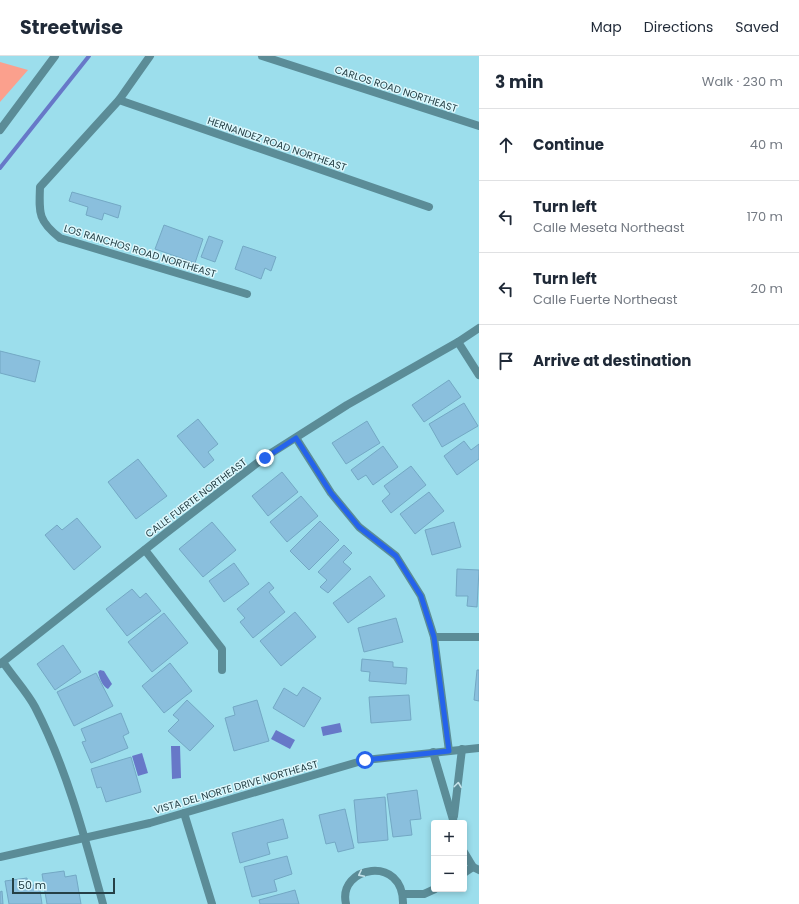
<!DOCTYPE html>
<html lang="en">
<head>
<meta charset="utf-8">
<style>
	body { margin:0; font-family:Poppins,sans-serif; background:#f2f2f3; color:#1f2937 }
	.controls { position:absolute; right:12px; bottom:12px; display:grid; overflow:hidden; border-radius:4px; box-shadow:0 2px 6px #0003 }
	.controls button { width:36px; height:36px; display:grid; place-items:center; padding:0; border:0; border-bottom:1px solid #e0e1e3; background:#fff; color:#1f2937; font:20px sans-serif }
	.scale { position:absolute; left:12px; bottom:10px; width:103px; box-sizing:border-box; padding-left:4px; border:2px solid #254046; border-top:0; font-size:11px; line-height:14px; white-space:nowrap; color:#254046; -webkit-text-stroke:3px #def8fd; paint-order:stroke }
	.stop { position:absolute; width:12px; height:12px; margin:-9px; border:3px solid #2563eb; border-radius:50%; background:#fff }
	.stop.end { background:#2563eb; border-color:#fff; box-shadow:0 1px 4px #0008 }
	.list { margin:0; padding:0; list-style:none }
	h2 { display:flex; justify-content:space-between; align-items:center; height:52px; margin:0; padding:0 16px; font-size:17px }
	h2 small { font-size:13px; font-weight:400; color:#747a83 }
	.list li { display:grid; grid-template-columns:26px 1fr auto; gap:12px; align-items:center; box-sizing:border-box; height:72px; padding:0 16px; border-top:1px solid #e0e1e3 }
	.list b { display:block; font-size:15px; white-space:nowrap }
	.list p { margin:0; font-size:13px; white-space:nowrap; color:#747a83 }
	.list em { font-size:13px; font-style:normal; color:#747a83 }
	.icon { flex:none; width:22px; height:22px; fill:none; stroke:currentColor; stroke-width:2; stroke-linecap:round; stroke-linejoin:round }
	.map { position:relative; flex:none; width:479px; height:848px; overflow:hidden }
	header { display:flex; align-items:center; gap:24px; box-sizing:border-box; height:56px; padding:0 20px; background:#fff; border-bottom:1px solid #e0e1e3 }
	header strong { font-size:19px }
	nav { display:flex; gap:22px; margin-inline-start:auto; font-size:14px }
	main { display:flex }
	aside { flex:1; background:#fff }
	.map>svg:first-child { display:block }
	.green { fill:#fba08d }
	.water { fill:#6778c8 }
	.lines { fill:none; stroke-linecap:round; stroke-linejoin:round }
	.stream { stroke:#6778c8; stroke-width:4 }
	.building { fill:#8abfdd; stroke:#73a8c4 }
	.minor { stroke:#5b8c97; stroke-width:8 }
	.oneway { stroke:#c4e2e9 }
	.route { stroke:#2563eb; stroke-width:5 }
	.labels { text-anchor:middle; dominant-baseline:central; stroke-width:3; stroke-linejoin:round; paint-order:stroke }
	.street-label { font-size:10px; fill:#254046; stroke:#def8fd }
</style>
</head>
<body>
<header>
<strong>Streetwise</strong>
<nav><a>Map</a><a>Directions</a><a>Saved</a></nav>
</header>
<main>
<div class="map">
<svg width="479" height="848" viewBox="0 0 479 848">
	<rect width="100%" height="100%" fill="#9cdeec"/>
	<!-- green -->
	<polygon class="green" points="0,6 28,14 0,46"/>
	<!-- water -->
	<g class="water">
		<path d="M100,614L104,615L112,628L108,633C102,630 100,623 98,616Z"/>
		<polygon points="340,667 342,676 323,680 321,671"/>
		<polygon points="276,674 295,684 290,693 271,683"/>
		<polygon points="171,690 180,690 181,722 172,723"/>
		<polygon points="142,697 148,717 138,720 132,700"/>
	</g>
	<g class="lines">
		<!-- stream -->
		<polyline class="stream" points="0,112 89,0"/>
	</g>
	<!-- building -->
	<g class="building">
		<polygon points="72,136 121,150 118,162 104,157 102,164 86,159 88,151 69,145"/>
		<polygon points="164,169 203,183 195,207 155,193"/>
		<polygon points="209,180 223,185 215,206 201,201"/>
		<polygon points="243,190 276,201 271,215 265,212 261,223 235,213"/>
		<polygon points="0,295 40,305 35,326 0,317"/>
		<polygon points="449,324 461,341 424,366 412,349"/>
		<polygon points="464,347 478,370 442,391 429,368"/>
		<polygon points="198,363 218,388 208,396 214,404 204,412 177,380"/>
		<polygon points="367,365 380,387 346,408 332,387"/>
		<polygon points="464,385 471,394 479,388 479,403 457,419 444,400"/>
		<polygon points="383,390 398,411 373,429 366,419 358,424 351,414"/>
		<polygon points="138,403 167,440 136,463 108,426"/>
		<polygon points="411,410 426,429 391,457 382,445 390,438 384,430"/>
		<polygon points="282,416 298,436 268,460 252,440"/>
		<polygon points="429,436 444,455 415,478 400,458"/>
		<polygon points="301,440 318,460 287,486 270,466"/>
		<polygon points="77,462 101,491 74,514 45,479 57,469 62,474"/>
		<polygon points="320,465 339,484 309,514 290,495"/>
		<polygon points="212,466 236,494 203,521 179,493"/>
		<polygon points="454,466 461,491 432,499 425,474"/>
		<polygon points="344,489 352,497 343,506 351,513 328,537 320,531 327,524 318,516"/>
		<polygon points="234,507 249,528 224,546 209,525"/>
		<polygon points="457,513 479,514 477,551 467,550 468,540 456,540"/>
		<polygon points="370,520 385,540 348,567 333,547"/>
		<polygon points="269,526 274,532 269,536 285,556 253,582 240,566 245,562 237,553"/>
		<polygon points="132,533 140,542 146,537 161,555 127,580 106,553"/>
		<polygon points="295,556 316,581 281,610 260,585"/>
		<polygon points="164,557 188,587 152,616 128,586"/>
		<polygon points="396,562 403,586 364,596 358,572"/>
		<polygon points="63,589 81,616 55,634 37,608"/>
		<polygon points="362,603 393,606 393,611 407,612 406,628 369,625 370,616 361,615"/>
		<polygon points="170,607 192,635 164,657 142,630"/>
		<polygon points="477,614 479,614 479,645 474,644"/>
		<polygon points="96,617 113,650 74,670 57,636"/>
		<polygon points="303,631 321,642 304,671 273,652 284,632 297,640"/>
		<polygon points="409,639 411,664 371,667 369,641"/>
		<polygon points="187,644 214,670 190,695 168,675 179,664 173,659"/>
		<polygon points="257,644 269,685 234,695 225,662 235,659 233,651"/>
		<polygon points="121,657 129,677 123,680 128,692 91,707 82,686 86,685 81,673"/>
		<polygon points="131,701 141,736 106,746 101,731 97,732 91,713"/>
		<polygon points="417,734 421,763 410,764 412,779 393,781 387,738"/>
		<polygon points="385,741 388,784 358,787 354,744"/>
		<polygon points="345,753 354,792 338,796 335,786 326,788 319,759"/>
		<polygon points="283,763 288,782 267,787 270,798 240,807 232,777"/>
		<polygon points="287,800 292,818 274,824 277,835 252,841 244,811"/>
		<polygon points="64,815 65,821 76,819 81,848 47,848 42,818"/>
		<polygon points="27,822 28,830 39,828 42,848 9,848 5,825"/>
		<polygon points="295,834 299,848 260,848 259,844"/>
		<polygon points="2,835 3,848 0,848 0,836"/>
	</g>
	<g class="lines">
		<!-- minor -->
		<g class="minor">
			<path d="M150,0L119,44L40,131C39,157 38,165 60,182L247,238"/>
			<polyline points="262,0 479,70"/>
			<polyline points="119,44 429,151"/>
			<polyline points="0,74 55,0"/>
			<polyline points="458,286 479,319"/>
			<polyline points="296,382 331,437 359,471 396,500 421,540 434,581 449,695"/>
			<polyline points="145,494 222,593 222,614"/>
			<polyline points="434,581 479,581"/>
			<path d="M3,606C13,621 27,636 35,651C67,713 85,782 103,848"/>
			<polyline points="0,608 166,477 265,401 347,349 458,286 479,272"/>
			<polyline points="433,696 454,767"/>
			<polyline points="184,757 212,848"/>
			<polyline points="454,760 462,693"/>
			<polyline points="464,796 473,811 479,814"/>
			<polyline points="0,801 150,767 365,704 479,692"/>
			<polyline points="464,817 473,811"/>
			<polyline points="403,838 424,838 435,833"/>
			<path d="M346,848C337,810 404,798 403,848"/>
		</g>
	</g>
	<!-- one-way arrows -->
	<defs><path id="oneway-chevron" d="M-2-3.5L2.5 0L-2 3.5" fill="none" stroke-width="1.6" stroke-linecap="round" stroke-linejoin="round"/></defs>
	<g class="oneway">
		<use href="#oneway-chevron" transform="translate(458 729) rotate(-83)"/>
		<use href="#oneway-chevron" transform="translate(361 818) rotate(154)"/>
	</g>
	<g class="lines">
		<!-- route -->
		<polyline class="route" points="265,402 296,382 331,437 359,471 396,500 421,540 434,581 449,695 365,704"/>
	</g>
	<g class="labels">
		<!-- street labels -->
		<g class="street-label">
			<text transform="translate(396 33) rotate(18)">CARLOS ROAD NORTHEAST</text>
			<text transform="translate(277 88) rotate(19)">HERNANDEZ ROAD NORTHEAST</text>
			<text transform="translate(140 195) rotate(17)">LOS RANCHOS ROAD NORTHEAST</text>
			<text transform="translate(196 442) rotate(-37)">CALLE FUERTE NORTHEAST</text>
			<text transform="translate(236 731) rotate(-16)">VISTA DEL NORTE DRIVE NORTHEAST</text>
		</g>
	</g>
</svg>
<div class="controls">
<button>+</button>
<button>−</button>
</div>
<div class="scale">50 m</div>
<div class="stop" style="left:365px;top:704px"></div>
<div class="stop end" style="left:265px;top:402px"></div>
</div>
<aside>
<h2>3 min<small>Walk · 230 m</small></h2>
<ul class="list">
<li><svg class="icon" aria-label="ahead" viewBox="0 0 24 24"><path d="M12 20V5M6 11l6-6 6 6"/></svg><div><b>Continue</b></div><em>40 m</em></li>
<li><svg class="icon" aria-label="left" viewBox="0 0 24 24"><path d="M17 20v-9H6M10 6l-5 5 5 5"/></svg><div><b>Turn left</b><p>Calle Meseta Northeast</p></div><em>170 m</em></li>
<li><svg class="icon" aria-label="left" viewBox="0 0 24 24"><path d="M17 20v-9H6M10 6l-5 5 5 5"/></svg><div><b>Turn left</b><p>Calle Fuerte Northeast</p></div><em>20 m</em></li>
<li><svg class="icon" aria-label="arrive" viewBox="0 0 24 24"><path d="M6 21V4h12l-3 4 3 4H6"/></svg><div><b>Arrive at destination</b></div></li>
</ul>
</aside>
</main>
</body>
</html>
